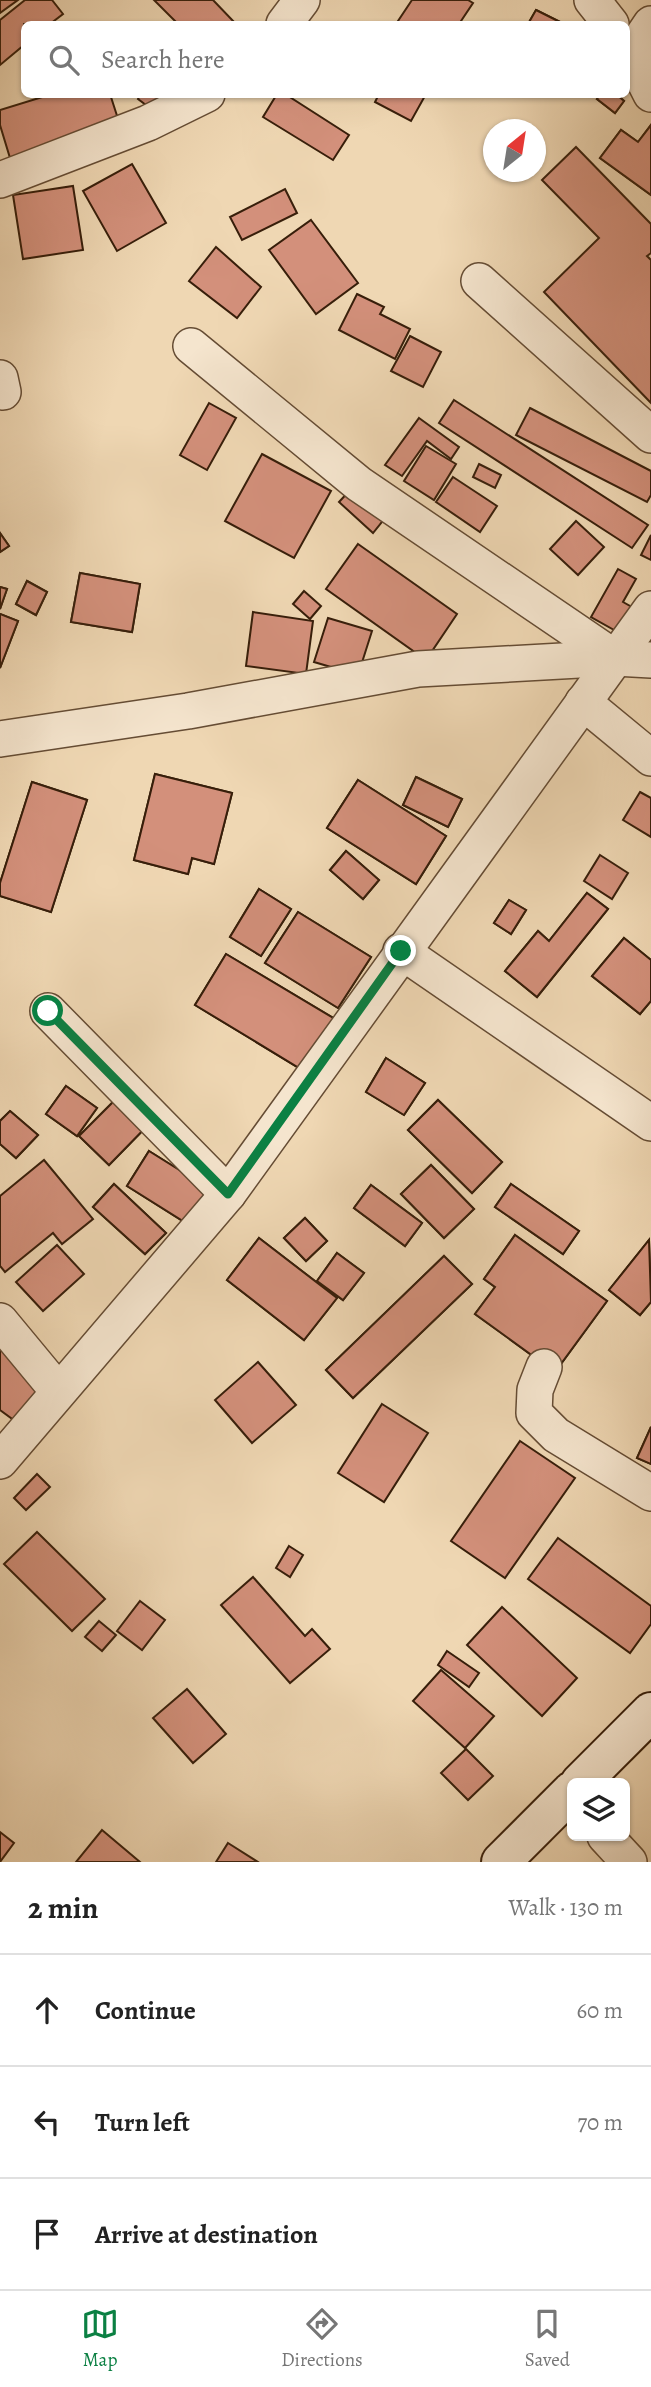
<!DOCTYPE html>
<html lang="en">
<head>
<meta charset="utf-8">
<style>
	body { margin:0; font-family:Alegreya,serif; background:#f6f6f6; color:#222 }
	.controls { position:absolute; right:21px; bottom:21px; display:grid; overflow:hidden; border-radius:10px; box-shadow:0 2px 5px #0004 }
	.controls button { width:63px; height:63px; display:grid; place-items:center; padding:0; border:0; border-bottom:2px solid #e0e0e0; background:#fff; color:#222; font:35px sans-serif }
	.compass { position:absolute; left:483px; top:119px; width:63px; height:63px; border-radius:50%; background:#fff; box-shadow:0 2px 5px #0004; rotate:30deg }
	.stop { position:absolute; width:21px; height:21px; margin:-16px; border:5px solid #0b8043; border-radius:50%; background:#fff }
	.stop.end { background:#0b8043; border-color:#fff; box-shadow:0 2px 7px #0008 }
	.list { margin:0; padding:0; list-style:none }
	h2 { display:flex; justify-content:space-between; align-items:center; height:91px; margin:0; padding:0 28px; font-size:30px }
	h2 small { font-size:23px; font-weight:400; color:#767676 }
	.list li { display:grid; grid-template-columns:46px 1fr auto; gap:21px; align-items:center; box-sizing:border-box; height:112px; padding:0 28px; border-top:2px solid #e0e0e0 }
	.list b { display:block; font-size:26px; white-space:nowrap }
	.list em { font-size:23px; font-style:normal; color:#767676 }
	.icon { flex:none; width:38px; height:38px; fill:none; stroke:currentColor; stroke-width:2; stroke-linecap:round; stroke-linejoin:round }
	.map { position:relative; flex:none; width:651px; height:1862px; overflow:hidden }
	.search { position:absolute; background:#fff; box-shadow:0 2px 5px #0004; left:21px; right:21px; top:21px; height:77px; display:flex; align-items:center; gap:18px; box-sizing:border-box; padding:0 24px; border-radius:10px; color:#767676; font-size:26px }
	.sheet { height:427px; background:#fff }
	nav { display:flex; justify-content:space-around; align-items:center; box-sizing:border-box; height:98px; border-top:2px solid #e0e0e0; background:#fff; font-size:19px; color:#767676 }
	nav a { display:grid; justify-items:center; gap:4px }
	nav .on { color:#0b8043 }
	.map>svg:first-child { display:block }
	.building { fill:#d3907b; stroke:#371e0a; stroke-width:2 }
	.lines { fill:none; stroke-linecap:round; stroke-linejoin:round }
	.minor-casing { stroke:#654c34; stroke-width:38 }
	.secondary-casing { stroke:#371e0a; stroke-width:42 }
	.minor { stroke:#f5e5ce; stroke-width:35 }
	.secondary { stroke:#f5e5ce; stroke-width:38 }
	.route { stroke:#0b8043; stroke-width:9 }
</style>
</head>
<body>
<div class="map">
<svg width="651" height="1862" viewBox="0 0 651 1862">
	<rect width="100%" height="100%" fill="#efd7b3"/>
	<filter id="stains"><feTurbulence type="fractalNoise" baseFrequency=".00286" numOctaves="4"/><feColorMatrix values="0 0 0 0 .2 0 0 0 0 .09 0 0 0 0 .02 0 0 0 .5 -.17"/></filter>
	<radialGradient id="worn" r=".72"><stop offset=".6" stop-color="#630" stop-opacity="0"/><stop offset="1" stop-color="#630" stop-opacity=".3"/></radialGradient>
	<!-- building -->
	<g class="building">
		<polygon points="0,0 18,0 0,13"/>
		<polygon points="25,0 52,0 63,14 50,24 24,24 24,45 0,65 0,20"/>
		<polygon points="154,0 213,0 236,24 178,24"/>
		<polygon points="412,0 468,0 473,3 459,24 396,24"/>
		<polygon points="536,10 564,24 528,24"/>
		<polygon points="536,10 564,24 528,24"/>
		<polygon points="52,94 110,94 120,125 10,158 0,125 0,110"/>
		<polygon points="141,94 172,94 158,114 138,99"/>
		<polygon points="277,94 285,94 349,135 333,160 263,117"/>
		<polygon points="379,94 426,94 411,121 375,102"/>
		<polygon points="601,94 616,94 624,101 615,113 597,99"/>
		<polygon points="601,94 616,94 624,101 615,113 597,99"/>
		<polygon points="651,125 651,195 600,158 621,130 638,142"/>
		<polygon points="651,125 651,195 600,158 621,130 638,142"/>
		<polygon points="576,147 651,224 651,253 647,256 651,260 651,403 544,292 599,238 542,180"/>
		<polygon points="132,164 166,223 117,251 83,191"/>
		<polygon points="73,186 83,250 23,259 13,195"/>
		<polygon points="285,189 297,213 242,240 230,217"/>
		<polygon points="311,220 358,283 316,314 269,250"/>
		<polygon points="216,247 261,287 237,318 189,281"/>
		<polygon points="357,294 384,307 380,314 410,329 395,359 339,330"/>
		<polygon points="410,336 441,352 423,387 391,371"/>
		<polygon points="454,400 648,525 632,548 439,423"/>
		<polygon points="209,403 236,418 207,470 180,455"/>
		<polygon points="530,408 651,471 651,495 647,502 516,435"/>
		<polygon points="419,418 459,447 451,459 427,441 402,476 385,465"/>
		<polygon points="426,446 456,464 434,500 404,481"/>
		<polygon points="262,454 331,491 294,558 225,521"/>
		<polygon points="479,464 501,475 495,488 473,477"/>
		<polygon points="453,477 497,506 480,532 436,502"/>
		<polygon points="352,488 385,518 373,533 339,502"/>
		<polygon points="576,521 604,547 578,575 550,549"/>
		<polygon points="0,533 9,546 0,552"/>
		<polygon points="0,533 9,546 0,552"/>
		<polygon points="651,535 651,560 641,555"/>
		<polygon points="358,544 457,614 426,660 326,589"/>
		<polygon points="618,569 636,579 623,602 637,610 623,635 591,617"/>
		<polygon points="80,573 140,584 132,632 71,622"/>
		<polygon points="80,573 140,584 132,632 71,622"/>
		<polygon points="27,581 47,592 36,615 16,604"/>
		<polygon points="27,581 47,592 36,615 16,604"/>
		<polygon points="0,587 7,589 0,609"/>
		<polygon points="0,587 7,589 0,609"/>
		<polygon points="304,591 321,606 310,619 293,604"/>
		<polygon points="253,612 313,621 306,674 246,666"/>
		<polygon points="0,614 18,621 0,668"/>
		<polygon points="0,614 18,621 0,668"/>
		<polygon points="328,618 372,631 358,675 314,662"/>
		<polygon points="155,774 232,793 214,864 192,858 188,874 134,860"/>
		<polygon points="155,774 232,793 214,864 192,858 188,874 134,860"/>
		<polygon points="416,777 462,799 448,827 403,805"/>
		<polygon points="416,777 462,799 448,827 403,805"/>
		<polygon points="358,780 446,836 416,884 327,828"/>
		<polygon points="358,780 446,836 416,884 327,828"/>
		<polygon points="32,782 87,800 51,912 0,896 0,883"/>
		<polygon points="32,782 87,800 51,912 0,896 0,883"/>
		<polygon points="640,792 651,798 651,837 623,820"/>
		<polygon points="346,851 379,880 363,899 330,870"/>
		<polygon points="346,851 379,880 363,899 330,870"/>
		<polygon points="600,855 628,873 612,899 584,881"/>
		<polygon points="259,889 291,909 261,956 230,937"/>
		<polygon points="259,889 291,909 261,956 230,937"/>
		<polygon points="587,893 608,909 537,997 505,971 538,931 549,941"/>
		<polygon points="587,893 608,909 537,997 505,971 538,931 549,941"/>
		<polygon points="509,900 526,910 511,934 494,923"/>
		<polygon points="509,900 526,910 511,934 494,923"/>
		<polygon points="298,912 371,957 338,1008 265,963"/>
		<polygon points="298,912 371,957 338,1008 265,963"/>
		<polygon points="624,938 651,960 651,1001 640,1014 592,976"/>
		<polygon points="624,938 651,960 651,1001 640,1014 592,976"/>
		<polygon points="226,954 335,1019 304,1071 195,1005"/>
		<polygon points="226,954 335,1019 304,1071 195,1005"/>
		<polygon points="386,1058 425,1083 404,1115 366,1092"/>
		<polygon points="386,1058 425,1083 404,1115 366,1092"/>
		<polygon points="66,1086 97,1108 77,1136 46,1114"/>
		<polygon points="66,1086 97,1108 77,1136 46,1114"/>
		<polygon points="124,1091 154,1119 109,1165 79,1136"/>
		<polygon points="124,1091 154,1119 109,1165 79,1136"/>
		<polygon points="438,1100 502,1162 472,1193 408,1130"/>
		<polygon points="438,1100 502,1162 472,1193 408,1130"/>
		<polygon points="10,1111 38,1135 16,1158 0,1144 0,1121"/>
		<polygon points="10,1111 38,1135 16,1158 0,1144 0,1121"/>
		<polygon points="149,1151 216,1193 194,1228 127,1186"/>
		<polygon points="149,1151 216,1193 194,1228 127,1186"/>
		<polygon points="44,1160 93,1219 62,1244 53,1233 5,1272 0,1266 0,1196"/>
		<polygon points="431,1165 474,1209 444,1238 401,1194"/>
		<polygon points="431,1165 474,1209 444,1238 401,1194"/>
		<polygon points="114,1184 166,1233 145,1254 93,1207"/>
		<polygon points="114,1184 166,1233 145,1254 93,1207"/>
		<polygon points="511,1184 579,1231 563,1254 495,1207"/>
		<polygon points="511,1184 579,1231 563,1254 495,1207"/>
		<polygon points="371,1185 422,1223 405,1246 354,1208"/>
		<polygon points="371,1185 422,1223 405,1246 354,1208"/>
		<polygon points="305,1218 327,1241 306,1261 284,1238"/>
		<polygon points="305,1218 327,1241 306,1261 284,1238"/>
		<polygon points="515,1235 607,1301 555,1372 475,1314 495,1287 484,1279"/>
		<polygon points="515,1235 607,1301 555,1372 475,1314 495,1287 484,1279"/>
		<polygon points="259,1238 337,1298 304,1340 227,1280"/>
		<polygon points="259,1238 337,1298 304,1340 227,1280"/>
		<polygon points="649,1240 651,1302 640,1315 609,1290"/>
		<polygon points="649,1240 651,1302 640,1315 609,1290"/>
		<polygon points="57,1245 84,1274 43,1311 16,1282"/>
		<polygon points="337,1253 364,1273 343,1300 317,1281"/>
		<polygon points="337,1253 364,1273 343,1300 317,1281"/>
		<polygon points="444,1256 472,1284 353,1398 326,1370"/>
		<polygon points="444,1256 472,1284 353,1398 326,1370"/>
		<polygon points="0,1331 68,1382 30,1432 0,1410"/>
		<polygon points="258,1362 296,1405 252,1443 215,1400"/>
		<polygon points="382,1404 428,1433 384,1502 338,1473"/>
		<polygon points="651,1427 651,1464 637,1458"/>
		<polygon points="651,1427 651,1464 637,1458"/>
		<polygon points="520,1441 575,1478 505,1578 451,1541"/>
		<polygon points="37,1474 50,1487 26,1510 14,1498"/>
		<polygon points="37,1532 105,1599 72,1631 4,1564"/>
		<polygon points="558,1538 651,1606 651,1624 630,1653 528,1579"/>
		<polygon points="289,1546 303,1555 290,1577 276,1568"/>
		<polygon points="253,1577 305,1636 312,1629 330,1649 290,1683 221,1605"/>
		<polygon points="140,1601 165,1620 142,1650 117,1631"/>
		<polygon points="502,1607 577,1678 542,1716 467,1645"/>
		<polygon points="99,1621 116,1635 102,1651 85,1637"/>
		<polygon points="447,1651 479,1673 469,1687 438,1665"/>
		<polygon points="441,1670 494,1716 465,1748 413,1701"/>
		<polygon points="187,1689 226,1734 193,1763 153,1718"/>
		<polygon points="466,1749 493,1776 468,1800 441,1773"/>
		<polygon points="102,1830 140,1862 76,1862"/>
		<polygon points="0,1832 14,1843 0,1862"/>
		<polygon points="228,1843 258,1862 216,1862"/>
	</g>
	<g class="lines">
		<defs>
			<g id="minor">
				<polyline points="592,0 611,24"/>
				<polyline points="284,24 302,0"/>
				<polyline points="626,45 651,94"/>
				<polyline points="632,52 651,24"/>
				<polyline points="0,180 148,123 207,94"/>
				<polyline points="479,281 651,435"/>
				<polyline points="191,346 359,484 615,658"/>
				<polyline points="0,378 3,392"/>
				<polyline points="583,702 651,758"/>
				<polyline points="0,739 188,711 418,669 615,658 651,660"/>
				<polyline points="401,951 651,1123"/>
				<polyline points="48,1011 228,1194"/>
				<polyline points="0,1321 58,1391"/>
				<polyline points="544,1367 535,1390 534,1413 556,1435 651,1493"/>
				<polyline points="0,1461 228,1194 651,609"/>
				<polyline points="605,1836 629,1862"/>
			</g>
			<g id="secondary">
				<polyline points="580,1783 651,1712"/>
				<polyline points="501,1862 572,1791"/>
			</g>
		</defs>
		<!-- minor casing -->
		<use href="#minor" class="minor-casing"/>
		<!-- secondary casing -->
		<use href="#secondary" class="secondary-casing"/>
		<!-- minor -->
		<use href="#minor" class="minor"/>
		<!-- secondary -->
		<use href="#secondary" class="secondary"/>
	</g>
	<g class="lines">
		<!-- route -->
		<polyline class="route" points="48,1011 228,1194 401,951"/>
	</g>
	<rect width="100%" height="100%" filter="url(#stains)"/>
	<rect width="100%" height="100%" fill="url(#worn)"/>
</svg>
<div class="controls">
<button><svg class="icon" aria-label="layers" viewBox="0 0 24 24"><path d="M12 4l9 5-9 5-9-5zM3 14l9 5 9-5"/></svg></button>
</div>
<svg class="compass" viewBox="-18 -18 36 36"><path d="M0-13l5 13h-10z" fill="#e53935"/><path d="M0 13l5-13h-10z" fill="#767676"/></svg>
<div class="stop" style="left:48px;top:1011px"></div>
<div class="stop end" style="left:401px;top:951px"></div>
<div class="search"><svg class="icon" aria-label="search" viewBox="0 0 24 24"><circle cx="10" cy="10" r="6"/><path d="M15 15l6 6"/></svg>Search here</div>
</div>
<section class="sheet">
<h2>2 min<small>Walk · 130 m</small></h2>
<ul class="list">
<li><svg class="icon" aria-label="ahead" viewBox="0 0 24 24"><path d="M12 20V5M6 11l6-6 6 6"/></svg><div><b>Continue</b></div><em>60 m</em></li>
<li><svg class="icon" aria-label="left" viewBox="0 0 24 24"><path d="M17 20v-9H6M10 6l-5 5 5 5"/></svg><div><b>Turn left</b></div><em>70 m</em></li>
<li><svg class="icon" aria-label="arrive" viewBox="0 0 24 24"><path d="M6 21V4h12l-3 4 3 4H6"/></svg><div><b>Arrive at destination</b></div></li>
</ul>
</section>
<nav>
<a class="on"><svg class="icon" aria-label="map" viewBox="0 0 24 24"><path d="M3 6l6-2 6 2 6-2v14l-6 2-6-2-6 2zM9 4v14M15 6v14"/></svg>Map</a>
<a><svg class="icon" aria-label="directions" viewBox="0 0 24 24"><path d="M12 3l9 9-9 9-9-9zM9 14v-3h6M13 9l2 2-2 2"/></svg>Directions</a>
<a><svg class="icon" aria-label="saved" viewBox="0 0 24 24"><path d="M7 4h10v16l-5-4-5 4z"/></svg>Saved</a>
</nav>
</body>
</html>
